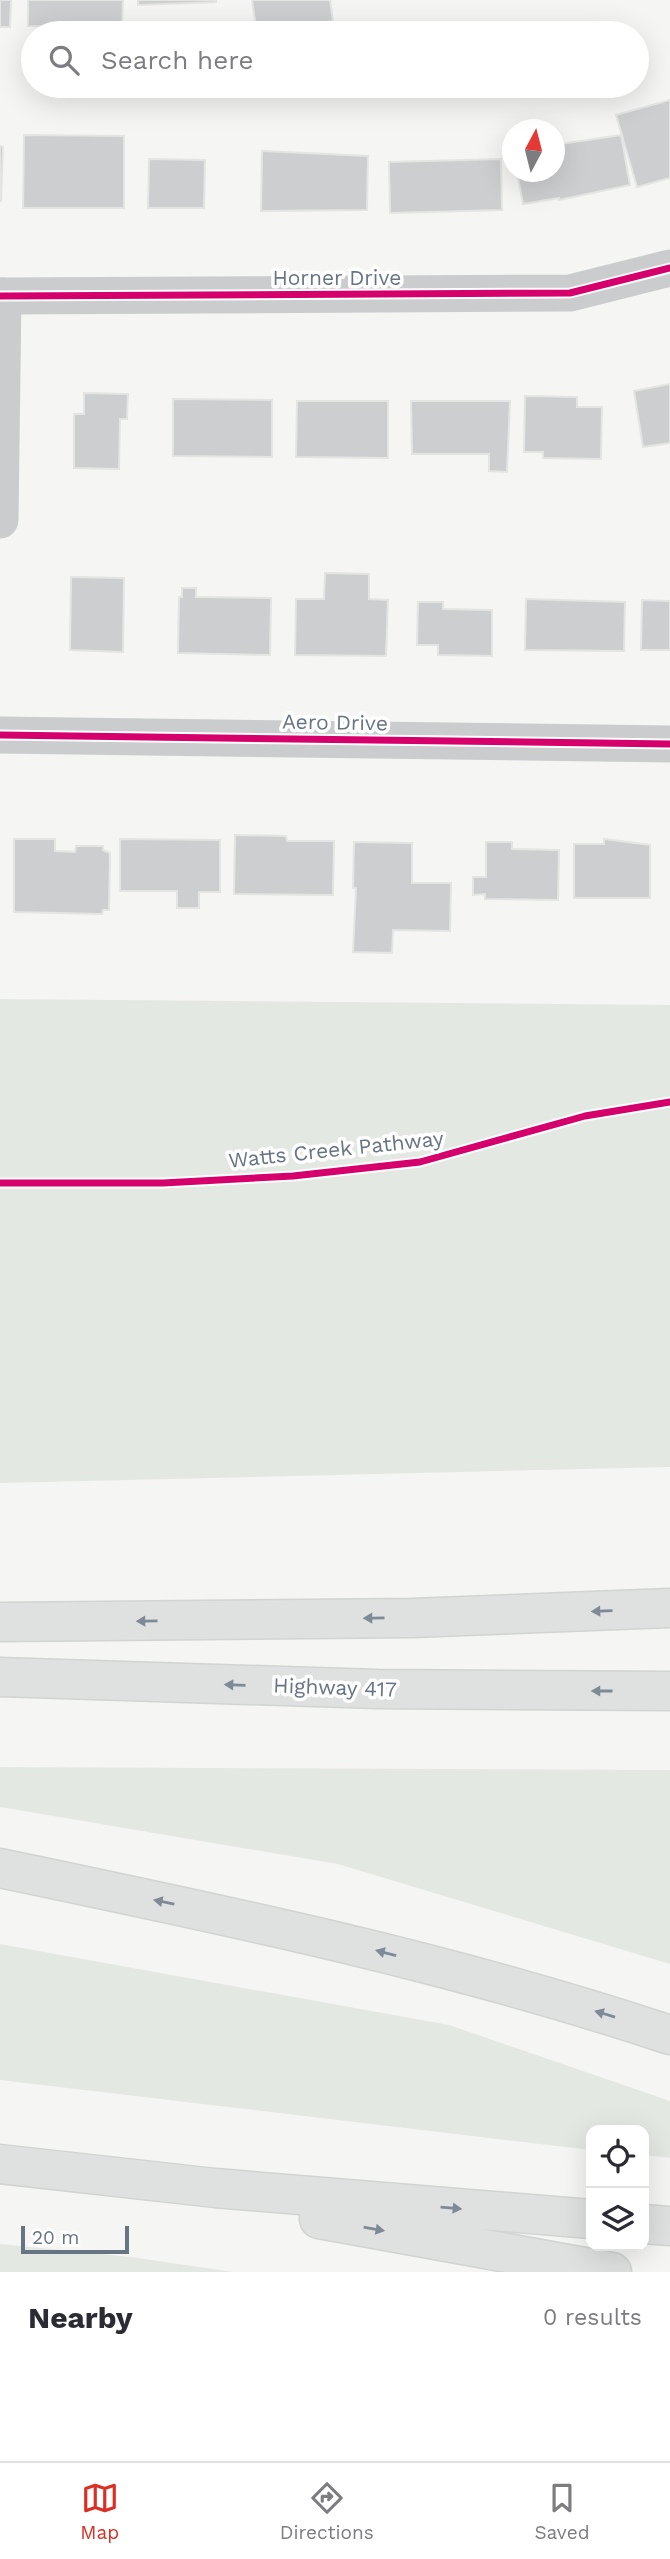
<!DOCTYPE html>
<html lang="en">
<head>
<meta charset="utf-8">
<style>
	body { margin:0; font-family:"Work Sans",sans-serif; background:#f2f2f3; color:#2b2b33 }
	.controls { position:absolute; right:21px; bottom:21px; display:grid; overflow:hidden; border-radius:14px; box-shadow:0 7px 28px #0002 }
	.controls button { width:63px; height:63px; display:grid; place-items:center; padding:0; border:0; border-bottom:2px solid #e1e1e2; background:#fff; color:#2b2b33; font:35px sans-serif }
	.compass { position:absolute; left:502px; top:119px; width:63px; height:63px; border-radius:50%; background:#fff; box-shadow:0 7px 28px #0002; rotate:7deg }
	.scale { position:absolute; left:21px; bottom:18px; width:108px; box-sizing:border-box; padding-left:7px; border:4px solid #667483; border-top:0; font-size:19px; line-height:24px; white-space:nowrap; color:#667483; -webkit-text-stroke:5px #fff; paint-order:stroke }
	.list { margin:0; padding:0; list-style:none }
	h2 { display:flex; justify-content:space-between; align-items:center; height:91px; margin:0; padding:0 28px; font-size:30px }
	h2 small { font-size:23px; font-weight:400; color:#7c7c81 }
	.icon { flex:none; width:38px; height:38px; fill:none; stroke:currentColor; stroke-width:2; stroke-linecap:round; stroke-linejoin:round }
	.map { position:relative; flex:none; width:670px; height:2272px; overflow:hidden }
	.search { position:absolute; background:#fff; box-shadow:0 7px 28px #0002; left:21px; right:21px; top:21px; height:77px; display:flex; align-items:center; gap:18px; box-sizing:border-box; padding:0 24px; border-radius:38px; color:#7c7c81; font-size:26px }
	.sheet { height:189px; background:#fff }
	nav { display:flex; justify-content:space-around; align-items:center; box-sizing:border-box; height:98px; border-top:2px solid #e1e1e2; background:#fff; font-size:19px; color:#7c7c81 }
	nav a { display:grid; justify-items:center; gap:4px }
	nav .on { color:#d93025 }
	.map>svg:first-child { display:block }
	.green { fill:#e4e8e2 }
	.building { fill:#cdcecf; stroke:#e4e4e3; stroke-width:2 }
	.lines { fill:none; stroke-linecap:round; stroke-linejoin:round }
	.highway-casing { stroke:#d2d3d3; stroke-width:41 }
	.street { stroke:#cacccd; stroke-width:37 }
	.highway { stroke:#dfe0e0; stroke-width:38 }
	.cycleway-casing { stroke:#fff; stroke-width:11 }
	.cycleway { stroke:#d6006c; stroke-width:7 }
	.oneway { fill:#7e8a96 }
	.labels { text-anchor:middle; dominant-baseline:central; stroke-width:7; stroke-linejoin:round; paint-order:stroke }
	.street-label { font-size:21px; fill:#667483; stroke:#fff }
</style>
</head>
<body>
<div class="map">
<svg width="670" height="2272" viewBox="0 0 670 2272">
	<rect width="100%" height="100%" fill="#f5f5f3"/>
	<!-- green -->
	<g class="green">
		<polygon points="0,999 670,1005 670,1467 0,1483"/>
		<polygon points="0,1767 670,1770 670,1964 338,1864 0,1807"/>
		<polygon points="0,1944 449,2025 670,2101 670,2158 644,2155 644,2130 591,2130 591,2150 0,2080"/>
		<polygon points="0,2244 131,2257 233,2272 0,2272"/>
	</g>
	<!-- building -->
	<g class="building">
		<polygon points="0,0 11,0 10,27 0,27"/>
		<polygon points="28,0 123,0 122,28 28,26"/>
		<polygon points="138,0 216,0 216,2 138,5"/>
		<polygon points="252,0 330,0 333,21 257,33"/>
		<polygon points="670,100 670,178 637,187 616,115"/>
		<polygon points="24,135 124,136 124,208 23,208"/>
		<polygon points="621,135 630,185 559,200 559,198 523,204 517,172 554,172 554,145"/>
		<polygon points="0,146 3,147 1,201 0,201"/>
		<polygon points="262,151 368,156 367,210 261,211"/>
		<polygon points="149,159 205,160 204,208 148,208"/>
		<polygon points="501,159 502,210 390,213 389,162"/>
		<polygon points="670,384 670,443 643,447 634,391"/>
		<polygon points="84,393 128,394 127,419 120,419 119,469 74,468 74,414 84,414"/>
		<polygon points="525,396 577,397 577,407 602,407 601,459 543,458 543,452 524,452"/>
		<polygon points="173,399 272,400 272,457 173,456"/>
		<polygon points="297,401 388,401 388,458 296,457"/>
		<polygon points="411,401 510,401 507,472 489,471 489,454 412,454"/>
		<polygon points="325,573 369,574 369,599 388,600 386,656 295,655 296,599 324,599"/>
		<polygon points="71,577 124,578 123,652 70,650"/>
		<polygon points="182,588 196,588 196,597 271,598 270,655 178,653 179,597 182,597"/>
		<polygon points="526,599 625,602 624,651 525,650"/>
		<polygon points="642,600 670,601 670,650 641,650"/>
		<polygon points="418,602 443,602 443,609 492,610 492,656 438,655 438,645 417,645"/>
		<polygon points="235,835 286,836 287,841 334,841 333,895 234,894"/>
		<polygon points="14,839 55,839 55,851 75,852 76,846 103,846 103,850 110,853 109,910 103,910 102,914 14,912"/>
		<polygon points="120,839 220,840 220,892 199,892 199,908 177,908 177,891 120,891"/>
		<polygon points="604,839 650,845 650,898 574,898 574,844 604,844"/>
		<polygon points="354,842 412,843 412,883 451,883 450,931 393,930 392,953 353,952 356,888 353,888"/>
		<polygon points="486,842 512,842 512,849 559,850 558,900 485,899 485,894 473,895 473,877 486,877"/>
	</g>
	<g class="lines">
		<defs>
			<g id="highway">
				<polyline points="0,1622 412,1618 670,1608"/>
				<polyline points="0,1677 377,1689 670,1691"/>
				<path d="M0,1868C226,1915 451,1962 670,2035"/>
				<polyline points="0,2164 215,2188 591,2219"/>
				<polyline points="319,2219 612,2272"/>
				<polyline points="644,2224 670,2226"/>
			</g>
		</defs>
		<!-- highway casing -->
		<use href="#highway" class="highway-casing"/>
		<!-- street -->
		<g class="street">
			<polyline points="0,296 570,293 670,268"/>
			<polyline points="0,520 3,296"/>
			<polyline points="0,735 670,744"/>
		</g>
		<!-- highway -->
		<use href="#highway" class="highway"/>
		<defs>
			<g id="cycleway">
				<polyline points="0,296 570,293 670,268"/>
				<polyline points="0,735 670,744"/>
				<polyline points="0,1183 163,1183 293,1176 420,1162 585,1116 670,1102"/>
			</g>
		</defs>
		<!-- cycleway casing -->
		<use href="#cycleway" class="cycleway-casing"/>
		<!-- cycleway -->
		<use href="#cycleway" class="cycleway"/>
	</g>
	<!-- one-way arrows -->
	<defs><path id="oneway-solid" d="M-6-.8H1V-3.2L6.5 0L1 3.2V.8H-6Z" transform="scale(1.75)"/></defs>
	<g class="oneway">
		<use href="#oneway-solid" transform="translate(602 1611) rotate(178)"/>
		<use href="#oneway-solid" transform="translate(374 1618) rotate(179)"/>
		<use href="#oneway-solid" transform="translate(147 1621) rotate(179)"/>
		<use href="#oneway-solid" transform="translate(235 1685) rotate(-178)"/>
		<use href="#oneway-solid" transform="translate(602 1691) rotate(-180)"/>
		<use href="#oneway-solid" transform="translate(164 1902) rotate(-168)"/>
		<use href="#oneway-solid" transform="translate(386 1953) rotate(-165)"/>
		<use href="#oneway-solid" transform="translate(605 2014) rotate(-163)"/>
		<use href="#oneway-solid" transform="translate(451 2208) rotate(5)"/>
		<use href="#oneway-solid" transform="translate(374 2229) rotate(10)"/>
	</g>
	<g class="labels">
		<!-- street labels -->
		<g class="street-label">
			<text x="337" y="277">Horner Drive</text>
			<text transform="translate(335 722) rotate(1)">Aero Drive</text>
			<text transform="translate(336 1149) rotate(-6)">Watts Creek Pathway</text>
			<text transform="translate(335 1687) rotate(2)">Highway 417</text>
		</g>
	</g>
</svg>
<div class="controls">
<button><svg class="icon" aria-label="locate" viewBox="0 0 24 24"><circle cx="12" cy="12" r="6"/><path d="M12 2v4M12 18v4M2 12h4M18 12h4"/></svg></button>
<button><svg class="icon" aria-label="layers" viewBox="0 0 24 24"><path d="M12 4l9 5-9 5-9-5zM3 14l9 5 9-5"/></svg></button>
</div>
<svg class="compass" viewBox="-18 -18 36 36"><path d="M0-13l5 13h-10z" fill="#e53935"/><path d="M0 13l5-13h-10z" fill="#7c7c81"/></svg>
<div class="scale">20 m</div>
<div class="search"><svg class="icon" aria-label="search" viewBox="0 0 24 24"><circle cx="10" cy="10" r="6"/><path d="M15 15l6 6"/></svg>Search here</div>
</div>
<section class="sheet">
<h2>Nearby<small>0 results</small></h2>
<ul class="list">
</ul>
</section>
<nav>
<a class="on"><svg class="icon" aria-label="map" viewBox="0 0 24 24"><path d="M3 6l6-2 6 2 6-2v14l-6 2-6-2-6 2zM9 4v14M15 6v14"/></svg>Map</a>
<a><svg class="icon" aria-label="directions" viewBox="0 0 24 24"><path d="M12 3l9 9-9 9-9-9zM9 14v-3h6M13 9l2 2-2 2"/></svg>Directions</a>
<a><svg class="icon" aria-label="saved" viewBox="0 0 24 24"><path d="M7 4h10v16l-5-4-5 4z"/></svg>Saved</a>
</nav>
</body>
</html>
